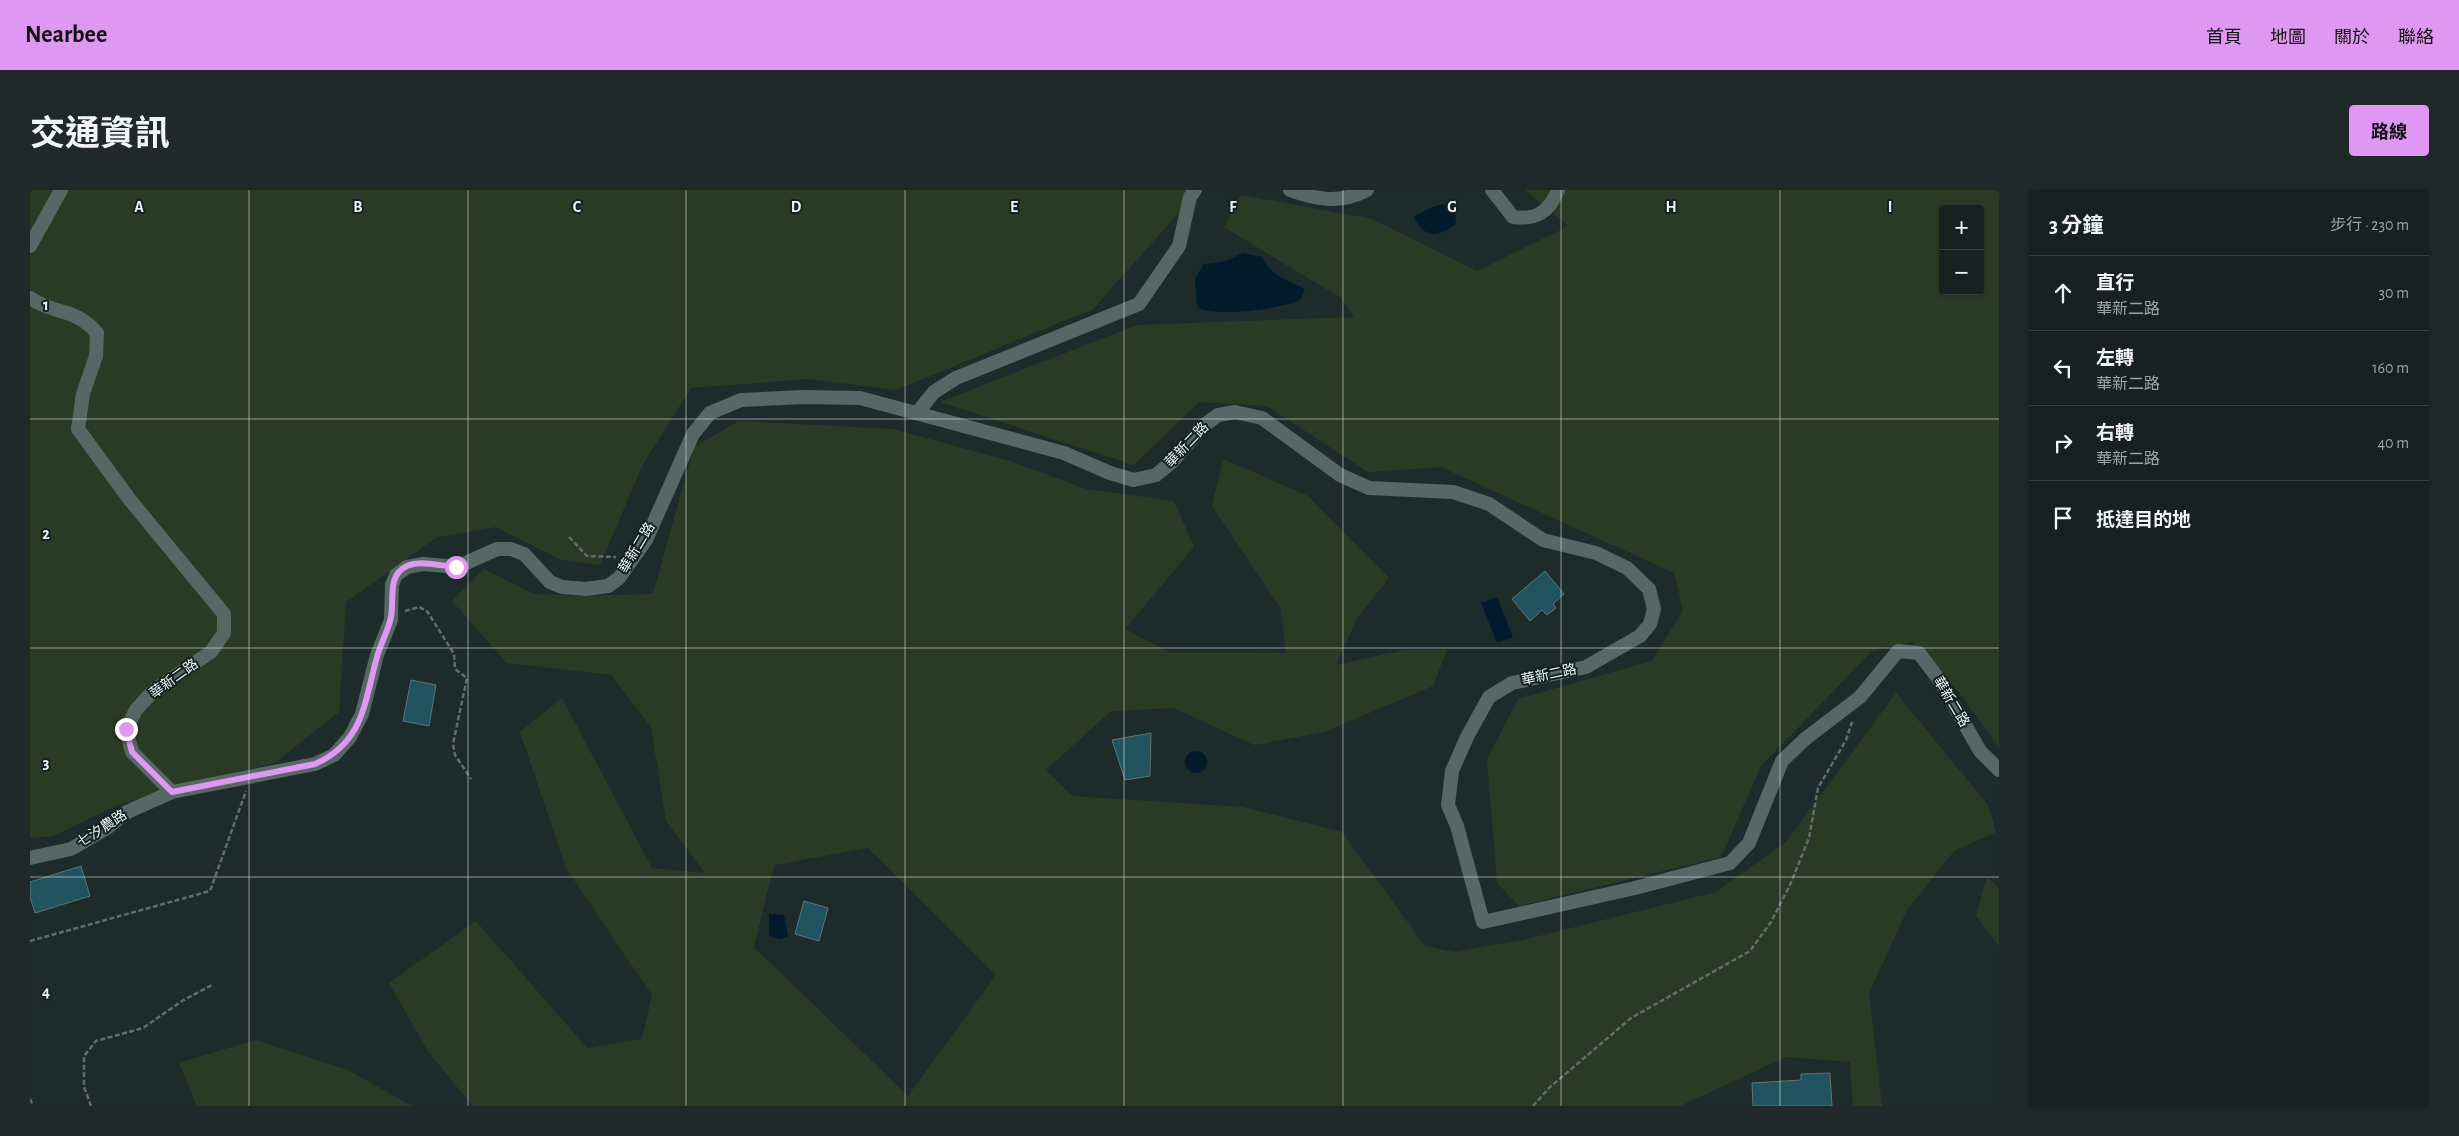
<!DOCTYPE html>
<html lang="zh-TW">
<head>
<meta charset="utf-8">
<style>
	body { margin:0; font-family:"Alegreya Sans","Noto Sans TC",sans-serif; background:#1f2929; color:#f1f3f6 }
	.controls { position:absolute; right:15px; top:15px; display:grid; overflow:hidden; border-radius:5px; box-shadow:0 1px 4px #0004 }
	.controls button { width:45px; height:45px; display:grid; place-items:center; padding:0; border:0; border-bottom:1px solid #353e3e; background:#162120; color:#f1f3f6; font:25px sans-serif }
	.stop { position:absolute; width:15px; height:15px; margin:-11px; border:4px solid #df98f2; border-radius:50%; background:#fff }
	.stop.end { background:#df98f2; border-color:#fff; box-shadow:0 1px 5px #0008 }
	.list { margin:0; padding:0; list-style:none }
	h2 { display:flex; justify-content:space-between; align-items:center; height:65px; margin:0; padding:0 20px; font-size:21px }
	h2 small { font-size:16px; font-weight:400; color:#9ea3a5 }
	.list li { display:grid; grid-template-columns:32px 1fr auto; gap:15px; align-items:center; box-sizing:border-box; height:75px; padding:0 20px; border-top:1px solid #353e3e }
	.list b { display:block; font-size:19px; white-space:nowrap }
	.list p { margin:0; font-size:16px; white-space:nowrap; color:#9ea3a5 }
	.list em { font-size:16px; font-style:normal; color:#9ea3a5 }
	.icon { flex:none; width:28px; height:28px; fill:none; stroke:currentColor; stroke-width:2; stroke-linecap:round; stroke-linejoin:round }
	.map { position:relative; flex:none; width:1969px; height:916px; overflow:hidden; border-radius:5px }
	header { display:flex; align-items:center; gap:30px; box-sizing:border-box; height:70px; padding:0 25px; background:#df98f2; color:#111 }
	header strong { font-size:24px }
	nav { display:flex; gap:28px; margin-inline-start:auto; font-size:18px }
	.intro { display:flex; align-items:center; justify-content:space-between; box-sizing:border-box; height:120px; padding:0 30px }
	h1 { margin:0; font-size:35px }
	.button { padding:12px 22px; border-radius:5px; background:#df98f2; color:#111; font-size:18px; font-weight:700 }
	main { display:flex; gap:30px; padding:0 30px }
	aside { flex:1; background:#162120; border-radius:5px; box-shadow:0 1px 4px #0004 }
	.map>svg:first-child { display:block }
	.green { fill:#2a3b25; fill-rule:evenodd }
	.water { fill:#021b2c }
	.building { fill:#215460; stroke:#627377 }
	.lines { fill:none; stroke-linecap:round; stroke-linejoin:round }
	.path { stroke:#606e6d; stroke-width:2.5; stroke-dasharray:5 2.5; stroke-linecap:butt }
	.minor { stroke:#566765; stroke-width:14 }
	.route { stroke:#df98f2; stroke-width:6 }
	.grid { fill:none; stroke:#eaf4f3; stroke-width:1; stroke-opacity:0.55 }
	.labels { text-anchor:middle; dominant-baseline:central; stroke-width:4; stroke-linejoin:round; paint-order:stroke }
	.street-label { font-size:14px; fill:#eaf4f3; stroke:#132321 }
	.grid-label { font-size:16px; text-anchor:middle; font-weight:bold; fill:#eaf4f3; stroke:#132321; stroke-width:4; stroke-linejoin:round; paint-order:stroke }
</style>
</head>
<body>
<header>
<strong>Nearbee</strong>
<nav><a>首頁</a><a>地圖</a><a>關於</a><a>聯絡</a></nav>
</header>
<div class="intro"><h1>交通資訊</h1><a class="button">路線</a></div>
<main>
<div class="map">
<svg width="1969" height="916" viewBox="0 0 1969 916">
	<rect width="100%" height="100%" fill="#1d2c2b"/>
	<!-- green -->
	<g class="green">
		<polygon points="0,0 1169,0 1063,119 866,200 778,189 661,198 613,274 570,375 532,370 466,337 407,347 316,412 309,522 246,572 90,614 23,646 0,648"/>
		<path d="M1495,0H1969V558L1931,505L1883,452L1842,461L1731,576L1691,667L1489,716L1467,693L1457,569L1488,509L1622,471L1653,420L1644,383L1411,277L1338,282L1237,216L1169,212L1104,275L910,212L1107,135L1324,127L1311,108L1194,37L1211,5L1342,29L1447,81L1539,36ZM1913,19H1950V101H1913Z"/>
		<path d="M709,231L863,239L980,271L1056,299L1144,311L1164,357L1095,439L1139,462L1256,463L1251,419L1182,316L1193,269L1278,306L1359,388L1327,428L1306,475L1375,460H1417L1403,496L1294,542L1224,555L1144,518L1081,521L1016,580L1042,606L1213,617L1312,642L1395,756L1424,762L1497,749L1686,702L1756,652L1866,503L1958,615L1966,642L1924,661L1877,720L1839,803L1852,916H1823L1820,872L1756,867L1650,916H443L399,863L359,793L446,731L557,858L612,849L622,805L536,678L490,542L532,508L622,678L675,683L636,631L621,537L581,485L477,473L422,411L454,379L504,404L555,406L623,404L664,257ZM838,658L966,785L878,906L724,757L744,675Z"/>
		<polygon points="1957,687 1969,698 1969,756 1946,726"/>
		<polygon points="225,850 318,880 382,916 167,916 149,873"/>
	</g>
	<!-- water -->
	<g class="water">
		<path d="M1413,14L1425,21L1426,33C1409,48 1394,49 1384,27C1391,22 1404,16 1413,14Z"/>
		<path d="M1213,63L1232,67C1240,86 1258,90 1275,99L1270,110C1251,119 1184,128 1167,117L1165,88L1174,74L1193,72Z"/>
		<polygon points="1467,407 1483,447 1467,453 1451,413"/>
		<circle cx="1166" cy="572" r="11"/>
		<polygon points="739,724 754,725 758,747 750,749 739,746"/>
	</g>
	<!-- building -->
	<g class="building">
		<polygon points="1515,381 1534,404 1523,414 1526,418 1517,425 1512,420 1500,431 1482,409"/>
		<polygon points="381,490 406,495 399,536 373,531"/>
		<polygon points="1121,543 1120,586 1095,590 1082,550"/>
		<polygon points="51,676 60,706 5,723 0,707 0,692"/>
		<polygon points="774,711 798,718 789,751 765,744"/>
		<polygon points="1800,883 1802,916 1723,916 1722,893 1771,890 1771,884"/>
	</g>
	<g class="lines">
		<!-- path -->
		<g class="path">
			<polyline points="539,347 557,366 586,367"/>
			<polyline points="375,421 389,417 397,421 424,464 425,479 437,488 423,554 425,565 441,589"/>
			<polyline points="0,751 180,701 216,601"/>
			<polyline points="0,909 3,916"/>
			<polyline points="61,916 54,897 54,866 66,851 113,838 152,811 182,795"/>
			<polyline points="1503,916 1519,898 1601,828 1720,761 1741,732 1760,695 1779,648 1788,598 1816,550 1822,532"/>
		</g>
		<!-- minor -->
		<g class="minor">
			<path d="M1260,0C1287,10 1310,14 1337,0"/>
			<path d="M1462,0L1483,27C1507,30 1519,22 1528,0"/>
			<polyline points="0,56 31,0"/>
			<path d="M0,108C24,125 45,117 67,143L66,166L53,204L48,239L100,310L194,424V443L181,462L124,500L106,520L96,539L102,562L142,602"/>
			<polyline points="887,223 904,202 926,188 1109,114 1149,56 1160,7 1165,0"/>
			<polyline points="0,668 41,659 77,638 97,622 142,602 285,574 304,565 320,547 332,524 347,465 361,430 362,395 366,385 377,377 393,374 427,377 467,359 481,359 494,364 520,392 532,397 556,399 578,396 589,388 616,350 663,244 680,223 711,210 773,207 830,208 1034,263 1080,283 1104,290 1126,285 1143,271 1173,236 1188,225 1205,222 1232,228 1310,285 1339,298 1423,302 1459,314 1513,350 1566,363 1597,378 1619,399 1624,419 1620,434 1610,446 1556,477 1482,493 1459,507 1437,547 1422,581 1418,615 1427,636 1453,732 1605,698 1700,673 1719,653 1752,571 1775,549 1830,507 1868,461 1889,463 1910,491 1950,561 1969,580"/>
		</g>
	</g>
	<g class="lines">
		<!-- route -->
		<path class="route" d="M96,539L102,562L142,602L285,574C334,552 334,513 347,467C350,455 357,443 360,431C366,413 355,386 377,376C392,370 411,376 426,377"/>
	</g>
	<!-- grid -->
	<path class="grid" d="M219,0V916M438,0V916M656,0V916M875,0V916M1094,0V916M1313,0V916M1531,0V916M1750,0V916M0,229H1969M0,458H1969M0,687H1969"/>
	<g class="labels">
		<!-- street labels -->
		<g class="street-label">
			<text transform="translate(1157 255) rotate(-46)">華新二路</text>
			<text transform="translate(607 358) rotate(-59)">華新二路</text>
			<text transform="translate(1519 485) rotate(-12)">華新二路</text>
			<text transform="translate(144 489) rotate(-36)">華新二路</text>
			<text transform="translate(1921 512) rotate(59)">華新二路</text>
			<text transform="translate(72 639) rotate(-33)">七汐農路</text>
		</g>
	</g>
	<g class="grid-label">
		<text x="109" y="22">A</text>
		<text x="328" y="22">B</text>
		<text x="547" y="22">C</text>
		<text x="766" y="22">D</text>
		<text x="984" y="22">E</text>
		<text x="1203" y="22">F</text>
		<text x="1422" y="22">G</text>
		<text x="1641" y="22">H</text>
		<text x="1860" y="22">I</text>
		<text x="16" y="120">1</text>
		<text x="16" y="349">2</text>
		<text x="16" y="578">3</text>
		<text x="16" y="807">4</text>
	</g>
</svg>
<div class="controls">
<button>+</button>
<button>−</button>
</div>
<div class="stop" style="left:426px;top:377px"></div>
<div class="stop end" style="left:96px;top:539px"></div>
</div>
<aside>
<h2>3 分鐘<small>步行 · 230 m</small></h2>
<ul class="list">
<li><svg class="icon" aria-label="ahead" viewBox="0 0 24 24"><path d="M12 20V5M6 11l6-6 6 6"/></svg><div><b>直行</b><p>華新二路</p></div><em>30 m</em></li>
<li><svg class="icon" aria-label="left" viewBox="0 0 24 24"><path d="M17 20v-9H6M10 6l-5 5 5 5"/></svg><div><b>左轉</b><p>華新二路</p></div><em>160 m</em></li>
<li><svg class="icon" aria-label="right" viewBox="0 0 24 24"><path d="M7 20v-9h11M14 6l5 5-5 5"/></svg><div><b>右轉</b><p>華新二路</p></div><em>40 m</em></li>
<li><svg class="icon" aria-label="arrive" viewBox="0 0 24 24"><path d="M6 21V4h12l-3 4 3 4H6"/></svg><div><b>抵達目的地</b></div></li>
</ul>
</aside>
</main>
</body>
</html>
